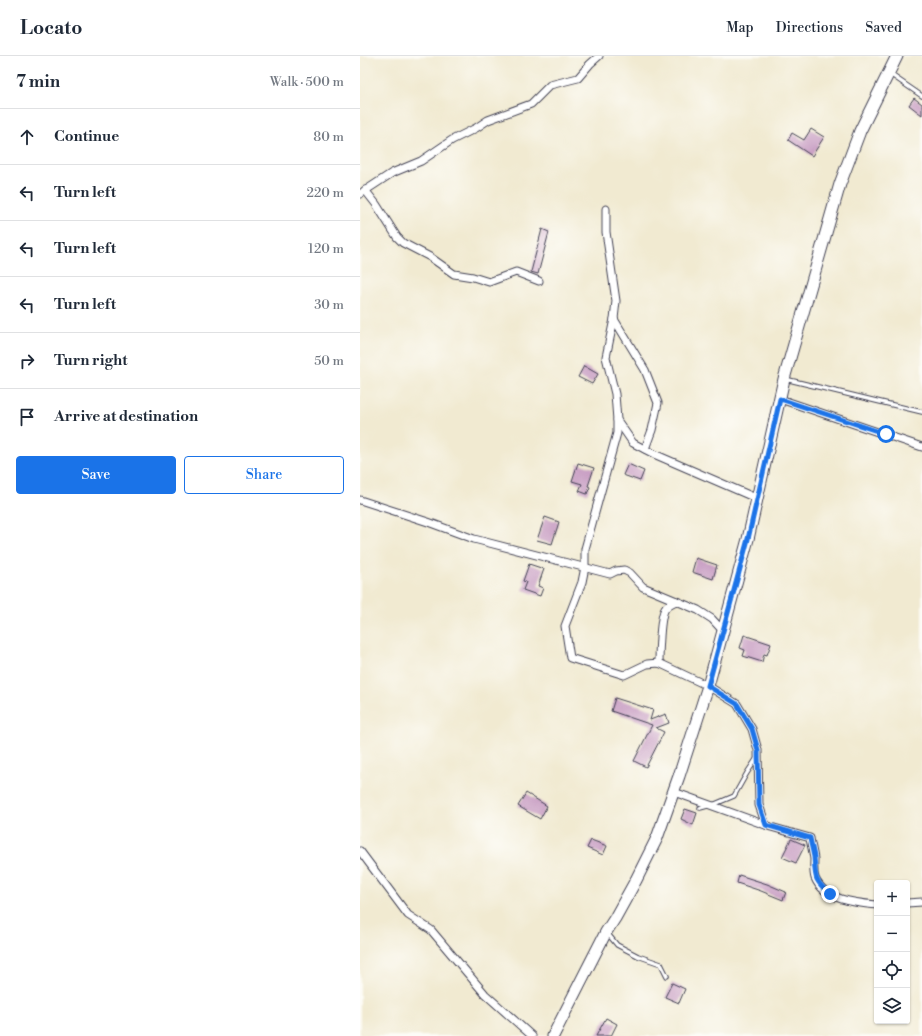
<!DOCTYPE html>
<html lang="en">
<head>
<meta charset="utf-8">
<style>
	body { margin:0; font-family:"Libre Bodoni",serif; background:#f6f6f7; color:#1f2937 }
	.controls { position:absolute; right:12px; bottom:12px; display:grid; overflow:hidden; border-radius:4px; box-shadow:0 1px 3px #0004 }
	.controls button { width:36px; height:36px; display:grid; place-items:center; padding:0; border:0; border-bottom:1px solid #e0e1e3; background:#fff; color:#1f2937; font:20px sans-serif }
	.stop { position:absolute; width:12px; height:12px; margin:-9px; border:3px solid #1a73e8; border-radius:50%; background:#fff }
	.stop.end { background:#1a73e8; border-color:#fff; box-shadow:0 1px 4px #0008 }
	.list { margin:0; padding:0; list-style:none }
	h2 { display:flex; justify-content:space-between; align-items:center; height:52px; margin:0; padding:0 16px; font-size:17px }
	h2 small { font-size:13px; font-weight:400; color:#747a83 }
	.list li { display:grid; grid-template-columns:26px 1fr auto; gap:12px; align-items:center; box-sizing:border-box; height:56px; padding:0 16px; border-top:1px solid #e0e1e3 }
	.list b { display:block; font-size:15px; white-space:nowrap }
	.list em { font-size:13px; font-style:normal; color:#747a83 }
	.actions { display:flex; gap:8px; padding:12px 16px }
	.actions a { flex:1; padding:9px 0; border:1px solid #1a73e8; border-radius:4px; text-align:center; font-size:14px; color:#1a73e8 }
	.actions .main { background:#1a73e8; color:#fff }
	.icon { flex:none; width:22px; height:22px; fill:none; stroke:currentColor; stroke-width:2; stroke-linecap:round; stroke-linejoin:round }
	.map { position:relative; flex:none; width:562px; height:980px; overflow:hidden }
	header { display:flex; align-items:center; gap:24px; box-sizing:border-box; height:56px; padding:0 20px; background:#fff; border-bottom:1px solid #e0e1e3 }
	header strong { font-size:19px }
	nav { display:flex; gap:22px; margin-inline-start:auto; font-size:14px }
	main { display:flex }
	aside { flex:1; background:#fff }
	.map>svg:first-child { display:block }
	.building { fill:#c69ac1 }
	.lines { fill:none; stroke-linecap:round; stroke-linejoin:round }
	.lane-casing { stroke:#414052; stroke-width:5.5 }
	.street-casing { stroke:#414052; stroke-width:9 }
	.primary-casing { stroke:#414052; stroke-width:13 }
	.lane { stroke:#fff; stroke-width:3.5 }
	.street { stroke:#fff; stroke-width:7 }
	.primary { stroke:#fff; stroke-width:11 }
	.route { stroke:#1a73e8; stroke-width:5 }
</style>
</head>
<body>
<header>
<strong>Locato</strong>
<nav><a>Map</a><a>Directions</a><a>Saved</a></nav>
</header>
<main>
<aside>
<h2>7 min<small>Walk · 500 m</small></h2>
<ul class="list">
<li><svg class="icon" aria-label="ahead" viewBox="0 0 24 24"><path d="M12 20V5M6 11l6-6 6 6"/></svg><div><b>Continue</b></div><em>80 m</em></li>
<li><svg class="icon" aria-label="left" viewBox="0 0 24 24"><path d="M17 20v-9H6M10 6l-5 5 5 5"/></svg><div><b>Turn left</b></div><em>220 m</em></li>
<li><svg class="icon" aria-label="left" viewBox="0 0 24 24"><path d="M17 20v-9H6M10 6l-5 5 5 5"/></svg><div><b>Turn left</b></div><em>120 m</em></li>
<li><svg class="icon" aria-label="left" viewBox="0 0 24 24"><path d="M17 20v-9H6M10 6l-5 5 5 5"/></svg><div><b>Turn left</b></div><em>30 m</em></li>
<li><svg class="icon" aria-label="right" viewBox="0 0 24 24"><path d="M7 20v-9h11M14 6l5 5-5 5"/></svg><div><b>Turn right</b></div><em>50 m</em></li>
<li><svg class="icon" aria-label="arrive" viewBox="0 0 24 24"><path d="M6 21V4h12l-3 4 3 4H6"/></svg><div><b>Arrive at destination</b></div></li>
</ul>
<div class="actions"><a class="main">Save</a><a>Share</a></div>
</aside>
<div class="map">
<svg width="562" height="980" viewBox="0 0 562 980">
	<rect width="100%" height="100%" fill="#fdfcf7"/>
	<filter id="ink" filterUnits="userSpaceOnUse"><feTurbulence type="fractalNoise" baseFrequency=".025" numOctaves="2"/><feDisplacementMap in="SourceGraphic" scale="8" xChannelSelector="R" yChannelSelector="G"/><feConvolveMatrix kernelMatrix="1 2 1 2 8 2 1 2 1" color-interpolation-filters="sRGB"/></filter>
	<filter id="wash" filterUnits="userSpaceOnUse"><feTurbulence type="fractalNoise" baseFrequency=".012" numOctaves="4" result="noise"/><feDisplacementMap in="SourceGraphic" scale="16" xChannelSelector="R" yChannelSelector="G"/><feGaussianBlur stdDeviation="0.9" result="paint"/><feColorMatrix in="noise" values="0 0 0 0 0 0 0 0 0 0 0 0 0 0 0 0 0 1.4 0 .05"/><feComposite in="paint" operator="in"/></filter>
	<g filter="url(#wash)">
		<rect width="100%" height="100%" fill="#f1ead1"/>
		<g id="blocks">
			<!-- building -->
			<g class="building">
				<polygon points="554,42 562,48 562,59 549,49"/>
				<polygon points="451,73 464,81 452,100 428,84 432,77 444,84"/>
				<polygon points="182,173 189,176 178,218 171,216"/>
				<polygon points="224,310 238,318 232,328 218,321"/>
				<polygon points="218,407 234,412 228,430 230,431 227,438 219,435 222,428 212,425"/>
				<polygon points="268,408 284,415 280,425 263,419"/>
				<polygon points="185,461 199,466 192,488 177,484"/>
				<polygon points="336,502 357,509 353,523 332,516"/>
				<polygon points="169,508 184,513 178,530 183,532 180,540 163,534 166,526 163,525"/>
				<polygon points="384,579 411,588 407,599 404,598 402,606 383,600 385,594 380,592"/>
				<polygon points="255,642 293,654 290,664 306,658 309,667 296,672 304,676 286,711 274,705 292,669 251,655"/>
				<polygon points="166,737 187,750 180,763 158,750"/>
				<polygon points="325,753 337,757 333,769 321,763"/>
				<polygon points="431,783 445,789 436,807 422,801"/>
				<polygon points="231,784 247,790 243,799 227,792"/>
				<polygon points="379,819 407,828 426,836 423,844 401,835 377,827"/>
				<polygon points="312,927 325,933 319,947 305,941"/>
				<polygon points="246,962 257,968 251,980 236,980"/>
			</g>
		</g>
	</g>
	<g filter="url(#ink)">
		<use href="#blocks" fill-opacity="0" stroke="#414052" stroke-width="1"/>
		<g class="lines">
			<defs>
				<g id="lane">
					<polyline points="530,18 562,40"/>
					<polyline points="425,323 562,356"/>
					<polyline points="340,752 355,748 374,740 387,717 397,702"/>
					<polyline points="248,878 257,889 278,900 301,908 307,920"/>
				</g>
				<g id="street">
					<polyline points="5,134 16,148 37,181 43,187 70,201 94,218 113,221 129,226 156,216 179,225"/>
					<polyline points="0,138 32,117 61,105 92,84 116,72 128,64 171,48 190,29 218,22 230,8 239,0"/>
					<polyline points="246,153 246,176 256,245 254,263 285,314 298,347 292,374 285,393"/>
					<polyline points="254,263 246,301 255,338 257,364 273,387 294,398 398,443"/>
					<polyline points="420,343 562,391"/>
					<polyline points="257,364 257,377 225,493 225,511 222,526 205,570 210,602 264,619 287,608 299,607 348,630 377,648 392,673 398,694 399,749 406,769"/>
					<polyline points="0,444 68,466 114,483 250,518 256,515 264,514 270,517 283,531 338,554 352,563 363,575"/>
					<path d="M299,607C299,597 300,560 305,553C307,549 312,547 316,545"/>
					<path d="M314,736L411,771L450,782C451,789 453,796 454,803C454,809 453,816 455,822C464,844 496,847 517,849"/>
					<polyline points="0,795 48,859 71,874 125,938 172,980"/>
					<polyline points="547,847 562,846"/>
				</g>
				<polyline id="primary" points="193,980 246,876 255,862 276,824 297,782 319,720 348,630 388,483 424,323 480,128 500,75 537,0"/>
			</defs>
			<!-- lane casing -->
			<use href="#lane" class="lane-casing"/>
			<!-- street casing -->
			<use href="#street" class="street-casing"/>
			<!-- primary casing -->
			<use href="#primary" class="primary-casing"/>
			<!-- lane -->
			<use href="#lane" class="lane"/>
			<!-- street -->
			<use href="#street" class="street"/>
			<!-- primary -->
			<use href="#primary" class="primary"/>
		</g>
	</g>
	<g class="lines" filter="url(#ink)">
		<!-- route -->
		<path class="route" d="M470,838C453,823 456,822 454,801C453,795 451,788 450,782L406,769L399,749L398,694L392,673L377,648L348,630L388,483L420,343L526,378"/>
	</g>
</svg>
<div class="controls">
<button>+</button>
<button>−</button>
<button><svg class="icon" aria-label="locate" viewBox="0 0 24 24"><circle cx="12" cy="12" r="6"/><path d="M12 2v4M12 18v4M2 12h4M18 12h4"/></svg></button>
<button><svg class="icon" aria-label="layers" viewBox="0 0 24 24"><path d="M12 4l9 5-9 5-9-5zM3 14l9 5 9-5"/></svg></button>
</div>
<div class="stop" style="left:526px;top:378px"></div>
<div class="stop end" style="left:470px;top:838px"></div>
</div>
</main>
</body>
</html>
